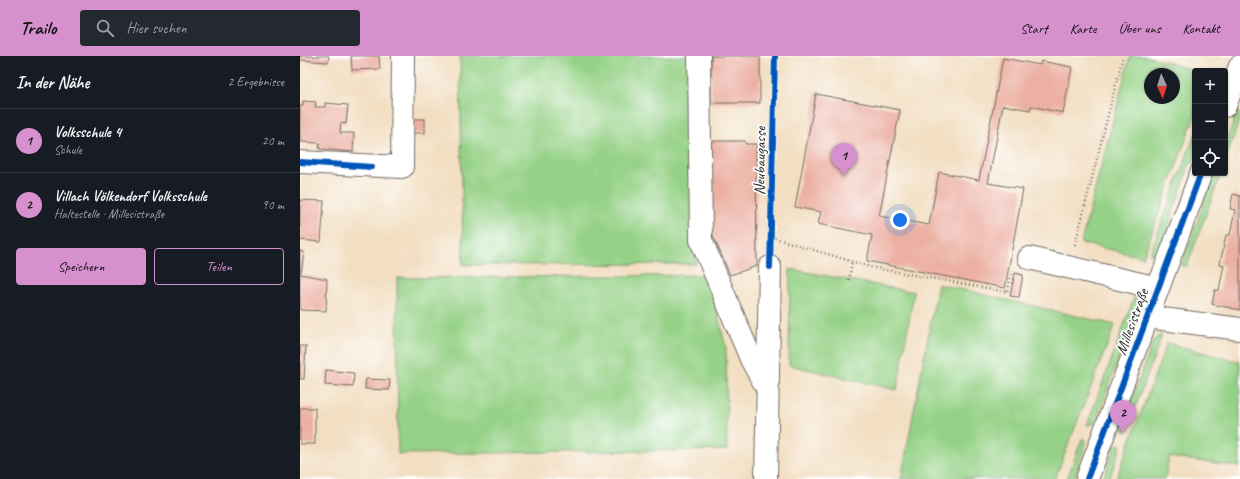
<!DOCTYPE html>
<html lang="de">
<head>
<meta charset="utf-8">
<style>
	body { margin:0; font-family:Caveat,sans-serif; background:#242831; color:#f1f3f6 }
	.controls { position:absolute; right:12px; top:12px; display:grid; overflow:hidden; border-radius:4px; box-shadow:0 1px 3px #0004 }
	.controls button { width:36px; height:36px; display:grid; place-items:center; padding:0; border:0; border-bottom:1px solid #363941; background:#171b24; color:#f1f3f6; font:20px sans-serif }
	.compass { position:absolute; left:844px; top:12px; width:36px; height:36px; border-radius:50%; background:#171b24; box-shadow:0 1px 3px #0004; rotate:176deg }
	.you { position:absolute; left:600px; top:164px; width:14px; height:14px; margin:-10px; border:3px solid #fff; border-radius:50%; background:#1a73e8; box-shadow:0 0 0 6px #1a73e833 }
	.badge { display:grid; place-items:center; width:26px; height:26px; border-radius:50%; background:#d690ce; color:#111; font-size:13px; font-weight:700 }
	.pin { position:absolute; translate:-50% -33px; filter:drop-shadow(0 1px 2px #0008) }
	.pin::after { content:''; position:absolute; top:21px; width:14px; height:12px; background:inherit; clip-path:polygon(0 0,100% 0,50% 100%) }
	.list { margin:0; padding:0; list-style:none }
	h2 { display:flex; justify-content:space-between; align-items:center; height:52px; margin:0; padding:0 16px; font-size:17px }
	h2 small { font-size:13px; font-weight:400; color:#9ea1a6 }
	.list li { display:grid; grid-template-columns:26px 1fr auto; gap:12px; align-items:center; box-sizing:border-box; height:64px; padding:0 16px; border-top:1px solid #363941 }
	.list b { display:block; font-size:15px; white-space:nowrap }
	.list p { margin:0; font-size:13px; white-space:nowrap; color:#9ea1a6 }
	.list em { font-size:13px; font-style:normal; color:#9ea1a6 }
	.actions { display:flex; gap:8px; padding:12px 16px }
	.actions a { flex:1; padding:9px 0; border:1px solid #d690ce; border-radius:4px; text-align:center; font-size:14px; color:#d690ce }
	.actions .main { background:#d690ce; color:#111 }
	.icon { flex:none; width:22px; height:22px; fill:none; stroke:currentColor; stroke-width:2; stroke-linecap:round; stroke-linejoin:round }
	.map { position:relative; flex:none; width:940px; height:423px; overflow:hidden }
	header { display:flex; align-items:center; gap:24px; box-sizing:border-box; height:56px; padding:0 20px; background:#d690ce; color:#111 }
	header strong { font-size:19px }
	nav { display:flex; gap:22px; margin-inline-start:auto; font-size:14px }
	.search { width:280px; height:36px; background:#242831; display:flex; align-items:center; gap:10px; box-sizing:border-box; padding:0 14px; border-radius:4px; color:#9ea1a6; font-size:15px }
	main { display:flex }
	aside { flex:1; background:#171b24 }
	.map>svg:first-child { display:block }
	.green { fill:#95d186; stroke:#607e58; fill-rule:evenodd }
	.building { fill:#ecb0a3 }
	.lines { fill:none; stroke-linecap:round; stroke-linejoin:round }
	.minor-casing { stroke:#716a60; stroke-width:24 }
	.path { stroke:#716a60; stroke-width:2.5; stroke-dasharray:1 3; stroke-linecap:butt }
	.minor { stroke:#fff; stroke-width:22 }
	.cycleway-casing { stroke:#fff; stroke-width:8 }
	.cycleway { stroke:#0057b8; stroke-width:6 }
	.labels { text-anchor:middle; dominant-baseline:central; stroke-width:3.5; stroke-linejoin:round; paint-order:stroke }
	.street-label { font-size:16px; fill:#2b2b2b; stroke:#fff }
</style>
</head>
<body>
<header>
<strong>Trailo</strong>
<div class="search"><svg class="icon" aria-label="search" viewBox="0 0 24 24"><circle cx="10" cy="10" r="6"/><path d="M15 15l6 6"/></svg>Hier suchen</div>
<nav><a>Start</a><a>Karte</a><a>Über uns</a><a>Kontakt</a></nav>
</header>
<main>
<aside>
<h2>In der Nähe<small>2 Ergebnisse</small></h2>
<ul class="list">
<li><span class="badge">1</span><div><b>Volksschule 4</b><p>Schule</p></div><em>20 m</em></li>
<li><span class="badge">2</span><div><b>Villach Völkendorf Volksschule</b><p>Haltestelle · Millesistraße</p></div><em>90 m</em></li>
</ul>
<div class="actions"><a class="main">Speichern</a><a>Teilen</a></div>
</aside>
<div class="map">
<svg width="940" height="423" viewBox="0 0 940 423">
	<rect width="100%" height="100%" fill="#fff"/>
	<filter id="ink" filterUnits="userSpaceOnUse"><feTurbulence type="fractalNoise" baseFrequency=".025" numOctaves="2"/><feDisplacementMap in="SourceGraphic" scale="8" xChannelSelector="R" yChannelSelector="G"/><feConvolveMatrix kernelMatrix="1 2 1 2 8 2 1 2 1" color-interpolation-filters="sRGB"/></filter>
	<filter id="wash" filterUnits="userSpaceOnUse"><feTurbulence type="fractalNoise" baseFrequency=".012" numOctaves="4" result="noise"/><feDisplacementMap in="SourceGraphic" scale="16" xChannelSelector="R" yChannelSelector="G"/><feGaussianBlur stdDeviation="0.9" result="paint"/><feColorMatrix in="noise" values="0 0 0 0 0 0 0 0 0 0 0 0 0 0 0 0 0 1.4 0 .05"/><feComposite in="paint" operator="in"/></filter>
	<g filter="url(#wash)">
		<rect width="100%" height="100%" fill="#f2dec1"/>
		<!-- green -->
		<g class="green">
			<polygon points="160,0 393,0 396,208 163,209"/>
			<path d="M830,0H847L895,15V59L843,201L781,187ZM850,18H874V42H850Z"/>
			<polygon points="937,55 940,58 940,62 925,106 925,90"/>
			<polygon points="895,78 895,106 891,107 889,111 858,200 850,198"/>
			<polygon points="915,117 921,117 887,210 881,210"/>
			<polygon points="490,213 614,236 597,334 489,309"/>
			<polygon points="408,219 426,292 427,394 98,398 97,222"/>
			<polygon points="638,228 815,269 755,423 601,423"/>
			<polygon points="835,239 837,246 837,253 797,362 794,368 787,369"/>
			<polygon points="861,278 861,282 826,376 823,374 822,369 854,284"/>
			<polygon points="867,287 940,306 940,411 869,401 865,423 816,423"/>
			<polygon points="782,383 785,383 786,387 774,423 767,423"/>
			<polygon points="820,388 820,394 809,423 803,423 815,389"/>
		</g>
		<g id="blocks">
			<!-- building -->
			<g class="building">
				<polygon points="0,0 29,0 28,6 0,4"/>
				<polygon points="51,0 79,0 80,13 52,14"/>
				<rect x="411" y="0" width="49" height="47"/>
				<polygon points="703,2 740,9 741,5 772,11 763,57 731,50 730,54 703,49 688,127 723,133 705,232 567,205 572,179 518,168 521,156 495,151 516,38 600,54 579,160 629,169 639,116 679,124"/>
				<polygon points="3,45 16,46 15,51 25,51 25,47 48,49 46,68 41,67 40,77 54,77 53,96 19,93 20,87 0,86 0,50 3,50"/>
				<rect x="109" y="63" width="16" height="14"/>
				<polygon points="408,85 445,85 445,88 456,88 457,210 430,219 409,170"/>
				<polygon points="933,138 940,140 940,254 912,248 915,234 919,234 924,209 920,208 926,179 930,179 935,154 930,153"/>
				<polygon points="0,144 24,145 21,186 0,184"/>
				<polygon points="0,195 4,196 1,217 0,217"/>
				<polygon points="715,217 723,219 719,241 710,240"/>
				<polygon points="0,218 27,223 26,255 0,254"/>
				<polygon points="0,290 6,290 4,323 0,323"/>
				<polygon points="26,314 54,317 53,331 25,329"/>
				<polygon points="66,323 90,324 89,334 65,333"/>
				<rect x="0" y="352" width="15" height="36"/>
			</g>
		</g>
	</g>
	<g filter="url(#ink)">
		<use href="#blocks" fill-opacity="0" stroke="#716a60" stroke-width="1"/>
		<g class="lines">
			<defs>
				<g id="minor">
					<polyline points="399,0 401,184 452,305 467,332"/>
					<polyline points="925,50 940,10"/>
					<polyline points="0,106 102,111 103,0"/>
					<polyline points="729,202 858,232"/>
					<polyline points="847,261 940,273"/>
					<polyline points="466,423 470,211"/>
					<polyline points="787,423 901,117"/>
				</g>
			</defs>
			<!-- minor casing -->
			<use href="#minor" class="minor-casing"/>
			<!-- path -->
			<g class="path">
				<polyline points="471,181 570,211 707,236 712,215"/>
				<polyline points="775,189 823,0"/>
				<polyline points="549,224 552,205"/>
			</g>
			<!-- minor -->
			<use href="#minor" class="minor"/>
			<defs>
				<g id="cycleway">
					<polyline points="0,106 72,111"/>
					<polyline points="470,211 475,0"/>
					<polyline points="787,423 901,117"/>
				</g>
			</defs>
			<!-- cycleway casing -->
			<use href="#cycleway" class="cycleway-casing"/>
			<!-- cycleway -->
			<use href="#cycleway" class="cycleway"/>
		</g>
	</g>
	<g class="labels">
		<!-- street labels -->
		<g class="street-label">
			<text transform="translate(460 105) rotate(-89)">Neubaugasse</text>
			<text transform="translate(832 266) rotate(-70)">Millesistraße</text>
		</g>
	</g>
</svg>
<div class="controls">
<button>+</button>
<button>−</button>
<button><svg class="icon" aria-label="locate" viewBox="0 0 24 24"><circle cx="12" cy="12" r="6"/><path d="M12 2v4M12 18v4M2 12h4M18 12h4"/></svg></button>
</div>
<svg class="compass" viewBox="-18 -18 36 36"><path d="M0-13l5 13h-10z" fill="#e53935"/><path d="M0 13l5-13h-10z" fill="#9ea1a6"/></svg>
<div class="you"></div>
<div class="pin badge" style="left:544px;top:120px">1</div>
<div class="pin badge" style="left:823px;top:377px">2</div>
</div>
</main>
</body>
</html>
